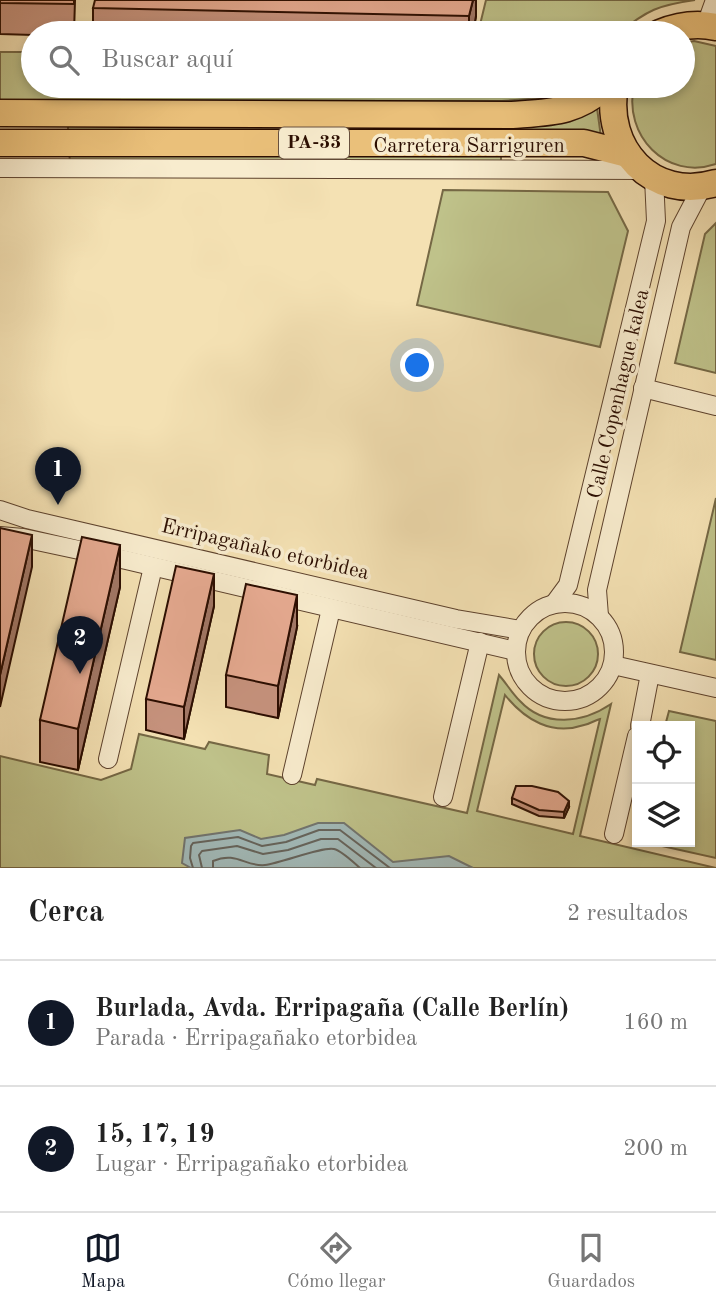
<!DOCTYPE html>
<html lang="es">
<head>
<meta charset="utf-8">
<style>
	body { margin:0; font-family:"Old Standard TT",serif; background:#f6f6f6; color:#222 }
	.controls { position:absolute; right:21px; bottom:21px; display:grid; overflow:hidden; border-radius:0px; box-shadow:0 4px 10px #0003 }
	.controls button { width:63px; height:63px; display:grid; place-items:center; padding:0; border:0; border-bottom:2px solid #e0e0e0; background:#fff; color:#222; font:35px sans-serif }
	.you { position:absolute; left:418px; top:366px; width:24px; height:24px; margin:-18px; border:5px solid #fff; border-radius:50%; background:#1a73e8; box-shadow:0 0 0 10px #1a73e833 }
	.badge { display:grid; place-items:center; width:46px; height:46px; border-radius:50%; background:#111827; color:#fff; font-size:23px; font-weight:700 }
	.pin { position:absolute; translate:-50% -58px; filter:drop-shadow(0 2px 4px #0008) }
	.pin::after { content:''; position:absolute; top:37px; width:24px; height:21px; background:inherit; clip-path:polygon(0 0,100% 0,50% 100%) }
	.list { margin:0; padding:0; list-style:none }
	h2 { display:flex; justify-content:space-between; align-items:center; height:91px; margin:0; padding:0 28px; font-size:30px }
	h2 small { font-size:23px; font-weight:400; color:#767676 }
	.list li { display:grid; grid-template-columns:46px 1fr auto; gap:21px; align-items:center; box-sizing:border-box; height:126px; padding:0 28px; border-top:2px solid #e0e0e0 }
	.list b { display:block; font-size:26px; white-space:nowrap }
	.list p { margin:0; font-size:23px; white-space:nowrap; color:#767676 }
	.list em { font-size:23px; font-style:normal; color:#767676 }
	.icon { flex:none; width:38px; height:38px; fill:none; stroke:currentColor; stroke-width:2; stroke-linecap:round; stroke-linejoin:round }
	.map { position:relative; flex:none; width:716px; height:868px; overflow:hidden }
	.search { position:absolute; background:#fff; box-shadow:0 4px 10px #0003; left:21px; right:21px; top:21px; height:77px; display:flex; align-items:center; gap:18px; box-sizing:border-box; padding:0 24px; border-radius:38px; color:#767676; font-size:26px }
	.sheet { height:343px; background:#fff }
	nav { display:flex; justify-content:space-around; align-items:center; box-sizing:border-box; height:98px; border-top:2px solid #e0e0e0; background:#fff; font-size:19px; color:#767676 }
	nav a { display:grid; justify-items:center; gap:4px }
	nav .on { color:#111827 }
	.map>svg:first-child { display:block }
	.green { fill:#bfc28a; stroke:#756845; stroke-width:2; fill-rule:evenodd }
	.water { fill:#a2bab9; stroke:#72756f; stroke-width:2 }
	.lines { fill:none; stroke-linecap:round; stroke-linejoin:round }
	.shore { stroke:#66645c; stroke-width:2 }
	.minor-casing { stroke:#5d422d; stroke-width:20 }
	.highway-casing { stroke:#2b0d00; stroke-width:29 }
	.minor { stroke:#f8ecce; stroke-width:18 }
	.highway { stroke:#eac07a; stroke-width:26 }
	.wall { fill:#c6927d; stroke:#2b0d00; stroke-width:2 }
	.shaded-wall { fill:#a17766; stroke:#2b0d00; stroke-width:2 }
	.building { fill:#e6aa91; stroke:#2b0d00; stroke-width:2 }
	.labels { text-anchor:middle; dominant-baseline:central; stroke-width:7; stroke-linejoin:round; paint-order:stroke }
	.shield { fill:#f8ecce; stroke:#68503e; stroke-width:2 }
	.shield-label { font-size:19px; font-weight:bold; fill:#2b0d00 }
	.street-label { font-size:21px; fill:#2b0d00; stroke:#f8ecce }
</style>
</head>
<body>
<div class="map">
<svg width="716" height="868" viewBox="0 0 716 868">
	<rect width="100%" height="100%" fill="#f4e1b3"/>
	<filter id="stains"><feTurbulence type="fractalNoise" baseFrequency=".00286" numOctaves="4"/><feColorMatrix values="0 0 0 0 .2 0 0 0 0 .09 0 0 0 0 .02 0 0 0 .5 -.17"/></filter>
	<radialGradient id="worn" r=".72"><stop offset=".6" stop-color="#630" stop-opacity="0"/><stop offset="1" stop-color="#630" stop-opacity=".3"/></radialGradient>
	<!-- green -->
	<g class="green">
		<path d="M486,0H695C659,5 647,10 619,33H478Z"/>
		<path d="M694,41L716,46V164C666,181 623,135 634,86H683V43Z"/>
		<polygon points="0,52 33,52 33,86 571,86 542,98 502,101 0,100"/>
		<polygon points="597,108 601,137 519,136 518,122"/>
		<polygon points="68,121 501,122 501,135 68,134"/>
		<polygon points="69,150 501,151 501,162 70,162"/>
		<polygon points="443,190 608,192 628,231 600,347 417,305"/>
		<polygon points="716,223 716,373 675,363 705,234"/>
		<polygon points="716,498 716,660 680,652"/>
		<circle cx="566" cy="654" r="32"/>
		<path d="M499,675C506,683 512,693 520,701C545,728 583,723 611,704L580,836L716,868H0V756L101,780L131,769L139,734L205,749L209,742L269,755L267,774L315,785L317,779L467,813ZM505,695C525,720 552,736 584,725C590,724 595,720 600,719L573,834L477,811Z"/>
		<polygon points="669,711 716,721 716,858 644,842 690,842 690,726 665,726"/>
	</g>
	<!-- water -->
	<polygon class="water" points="318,823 344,823 393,862 449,856 473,868 191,868 182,863 185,838 240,830 261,839 284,835"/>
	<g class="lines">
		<!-- shore -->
		<g class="shore">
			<polyline points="193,868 190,858 191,846 193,843 238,837 262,846 286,842 319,830 340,830 390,868"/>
			<polyline points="202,868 199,855 202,851 237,846 263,854 288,850 321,839 338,839 376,868"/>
			<path d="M213,868V861C237,851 245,867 265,865C282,863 323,846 334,849C342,851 353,862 360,868"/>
		</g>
		<defs>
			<g id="minor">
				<polyline points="706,25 715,0"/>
				<polyline points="0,168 643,170"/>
				<polyline points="643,388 716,406"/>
				<polyline points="0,510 27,519 456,619 521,630"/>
				<polyline points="0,536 23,538 126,560 515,651"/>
				<circle cx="565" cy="652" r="49"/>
				<polyline points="554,604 568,585 656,221 654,178"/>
				<polyline points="599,616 597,590 681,227 702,187 710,187"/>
				<polyline points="613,665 716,688"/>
				<polyline points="640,726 650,674"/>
				<polyline points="108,759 153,567"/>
				<polyline points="292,775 331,609"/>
				<polyline points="443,797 480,642"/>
				<polyline points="614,834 637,736"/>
			</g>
			<g id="highway">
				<path d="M660,33C677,26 697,23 716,27"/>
				<path d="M615,86C603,148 652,202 716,183"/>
				<path d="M0,113L512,115C553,112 574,113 606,86"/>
				<polyline points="0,143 584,143 627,154"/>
			</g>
		</defs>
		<!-- minor casing -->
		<use href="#minor" class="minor-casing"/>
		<!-- highway casing -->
		<use href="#highway" class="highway-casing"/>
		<!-- minor -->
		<use href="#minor" class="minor"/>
		<!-- highway -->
		<use href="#highway" class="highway"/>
	</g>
	<!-- wall -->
	<g class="wall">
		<polygon points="0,0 75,0 74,33 33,33 33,35 0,34"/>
		<polygon points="476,0 476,16 473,33 93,33 93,8"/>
		<polygon points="120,587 78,770 40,762 40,720"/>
		<polygon points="214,606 184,739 146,730 146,699"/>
		<polygon points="297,627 278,718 226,707 226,675"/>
		<polygon points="512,798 569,807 564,818 539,816 512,804"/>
	</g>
	<!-- shaded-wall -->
	<g class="shaded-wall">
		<polygon points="473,0 476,0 476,16 473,33 469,33 469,16"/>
		<polygon points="32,535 32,567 0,707 0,675"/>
		<polygon points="120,545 120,587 78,770 78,729"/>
		<polygon points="214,574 214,606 184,739 184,707"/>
		<polygon points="297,595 297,627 278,718 278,686"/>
		<polygon points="569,801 569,807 564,818 564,812"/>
	</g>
	<!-- building -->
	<g class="building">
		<polygon points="0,0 74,0 74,4 0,3"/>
		<polygon points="95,0 473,0 469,16 93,8"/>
		<polygon points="0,528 32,535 0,675"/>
		<polygon points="82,537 120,545 78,729 40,720"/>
		<polygon points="176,566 214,574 184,707 146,699"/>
		<polygon points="246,584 297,595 278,686 226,675"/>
		<polygon points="516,786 532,786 558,792 569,801 564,812 539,810 512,798"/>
	</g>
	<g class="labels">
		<!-- shield labels -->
		<rect class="shield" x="279" y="127.5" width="70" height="31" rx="5"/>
		<g class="shield-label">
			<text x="314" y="143">PA-33</text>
		</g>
		<!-- street labels -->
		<g class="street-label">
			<text x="469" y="146">Carretera Sarriguren</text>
			<text transform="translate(619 394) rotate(-77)">Calle Copenhague kalea</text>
			<text transform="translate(265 550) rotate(13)">Erripagañako etorbidea</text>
		</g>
	</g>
	<rect width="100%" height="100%" filter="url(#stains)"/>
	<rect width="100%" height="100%" fill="url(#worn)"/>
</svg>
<div class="controls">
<button><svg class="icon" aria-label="locate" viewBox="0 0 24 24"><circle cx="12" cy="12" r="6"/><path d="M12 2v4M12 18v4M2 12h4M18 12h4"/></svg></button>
<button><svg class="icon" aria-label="layers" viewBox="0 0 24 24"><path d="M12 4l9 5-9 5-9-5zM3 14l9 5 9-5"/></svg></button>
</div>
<div class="you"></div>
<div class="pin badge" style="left:58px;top:505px">1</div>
<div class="pin badge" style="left:80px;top:674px">2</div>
<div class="search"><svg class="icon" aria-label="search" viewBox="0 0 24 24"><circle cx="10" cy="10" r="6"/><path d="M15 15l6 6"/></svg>Buscar aquí</div>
</div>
<section class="sheet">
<h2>Cerca<small>2 resultados</small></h2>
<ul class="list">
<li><span class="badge">1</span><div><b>Burlada, Avda. Erripagaña (Calle Berlín)</b><p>Parada · Erripagañako etorbidea</p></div><em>160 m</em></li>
<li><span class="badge">2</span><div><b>15, 17, 19</b><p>Lugar · Erripagañako etorbidea</p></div><em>200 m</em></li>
</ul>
</section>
<nav>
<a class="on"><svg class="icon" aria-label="map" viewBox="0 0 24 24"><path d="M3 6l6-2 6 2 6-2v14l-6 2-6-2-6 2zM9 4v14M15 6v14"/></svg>Mapa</a>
<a><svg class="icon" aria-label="directions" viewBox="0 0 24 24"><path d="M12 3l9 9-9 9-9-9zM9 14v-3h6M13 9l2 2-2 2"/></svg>Cómo llegar</a>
<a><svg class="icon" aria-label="saved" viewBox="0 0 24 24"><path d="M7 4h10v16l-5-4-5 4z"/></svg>Guardados</a>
</nav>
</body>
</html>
